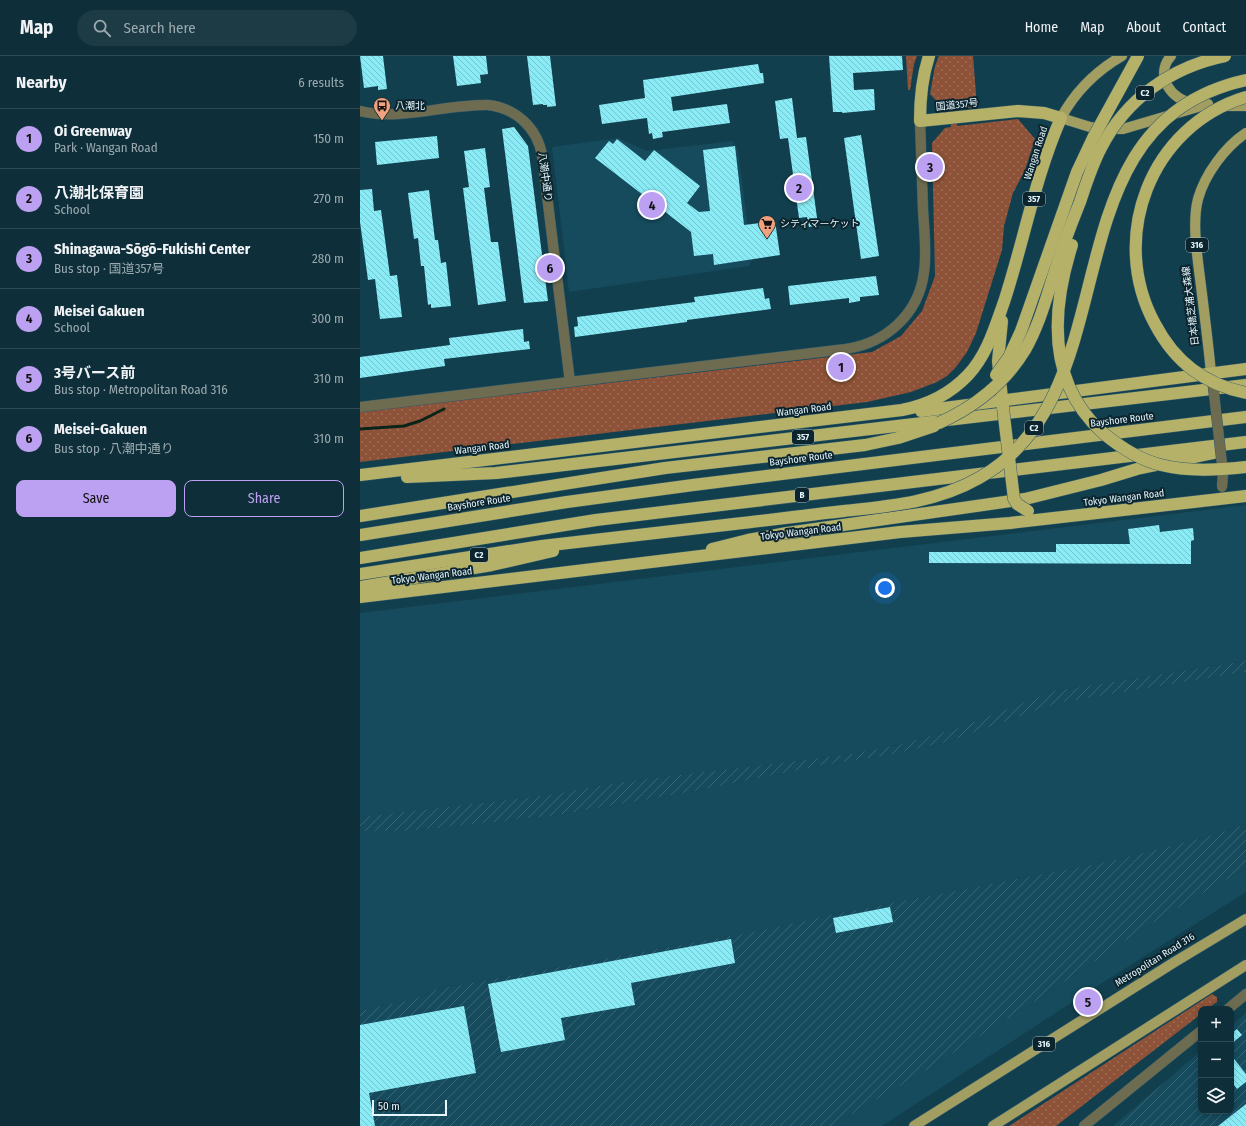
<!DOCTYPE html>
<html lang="en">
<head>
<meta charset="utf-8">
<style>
	body { margin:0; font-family:"Fira Sans Condensed","Noto Sans JP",sans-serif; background:#1c3b45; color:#f1f3f6 }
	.controls { position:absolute; right:12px; bottom:12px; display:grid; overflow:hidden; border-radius:8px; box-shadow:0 2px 6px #0003 }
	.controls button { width:36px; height:36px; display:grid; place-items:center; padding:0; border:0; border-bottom:1px solid #2e4a54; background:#0e2f3a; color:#f1f3f6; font:20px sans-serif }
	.scale { position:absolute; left:12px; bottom:10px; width:75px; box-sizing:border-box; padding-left:4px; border:2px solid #e4f5fc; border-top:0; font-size:11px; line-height:14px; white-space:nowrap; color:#e4f5fc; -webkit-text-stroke:3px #0c242d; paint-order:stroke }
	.you { position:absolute; left:525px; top:532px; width:14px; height:14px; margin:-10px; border:3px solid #fff; border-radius:50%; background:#1a73e8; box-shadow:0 0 0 6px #1a73e833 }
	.badge { display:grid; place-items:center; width:26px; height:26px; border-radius:50%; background:#bca0f2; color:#111; font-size:13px; font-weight:700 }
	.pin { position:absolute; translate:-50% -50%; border:2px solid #fff; box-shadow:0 1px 4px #0006 }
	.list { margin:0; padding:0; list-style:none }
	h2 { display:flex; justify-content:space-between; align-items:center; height:52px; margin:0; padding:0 16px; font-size:17px }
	h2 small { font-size:13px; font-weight:400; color:#9ba9af }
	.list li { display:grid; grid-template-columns:26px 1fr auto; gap:12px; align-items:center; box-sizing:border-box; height:60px; padding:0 16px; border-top:1px solid #2e4a54 }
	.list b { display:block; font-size:15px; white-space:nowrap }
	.list p { margin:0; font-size:13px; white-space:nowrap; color:#9ba9af }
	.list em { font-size:13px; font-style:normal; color:#9ba9af }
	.actions { display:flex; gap:8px; padding:12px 16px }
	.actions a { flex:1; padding:9px 0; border:1px solid #bca0f2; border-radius:8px; text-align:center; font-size:14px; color:#bca0f2 }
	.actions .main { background:#bca0f2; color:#111 }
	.icon { flex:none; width:22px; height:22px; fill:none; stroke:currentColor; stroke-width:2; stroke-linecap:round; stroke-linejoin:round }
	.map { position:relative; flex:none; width:886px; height:1070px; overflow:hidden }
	header { display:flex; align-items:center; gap:24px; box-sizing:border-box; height:56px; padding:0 20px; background:#0e2f3a; border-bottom:1px solid #2e4a54 }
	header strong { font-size:19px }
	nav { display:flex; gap:22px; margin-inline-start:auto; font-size:14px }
	.search { width:280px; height:36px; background:#1c3b45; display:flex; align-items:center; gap:10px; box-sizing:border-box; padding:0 14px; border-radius:22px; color:#9ba9af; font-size:15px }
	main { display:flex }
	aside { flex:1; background:#0e2f3a }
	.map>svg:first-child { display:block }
	.built { fill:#154b5d }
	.industrial { fill:url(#industrial-furrows) }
	.park { fill:url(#park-dots) }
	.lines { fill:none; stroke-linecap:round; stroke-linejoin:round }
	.stream { stroke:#0a241a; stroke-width:3 }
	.building { fill:url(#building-back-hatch) }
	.minor-casing { stroke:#345c6a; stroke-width:11 }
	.major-casing { stroke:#345c6a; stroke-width:11 }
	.highway-casing { stroke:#345c6a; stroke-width:13 }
	.minor { stroke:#6e6c50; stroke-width:10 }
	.major { stroke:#a29e62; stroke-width:10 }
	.highway { stroke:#b6b169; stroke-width:12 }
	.minor-bridge-casing { stroke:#345c6a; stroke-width:11; stroke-linecap:butt }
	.highway-bridge-casing { stroke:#345c6a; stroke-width:13; stroke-linecap:butt }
	.minor-bridge { stroke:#6e6c50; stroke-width:10 }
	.highway-bridge { stroke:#b6b169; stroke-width:12 }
	.labels { text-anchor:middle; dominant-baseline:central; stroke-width:4; stroke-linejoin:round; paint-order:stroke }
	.shield { fill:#0c242d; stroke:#a3b6be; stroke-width:1 }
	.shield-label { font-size:9px; font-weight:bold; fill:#e4f5fc }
	.street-label { font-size:10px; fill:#e4f5fc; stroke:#0c242d }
	.poi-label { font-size:10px; fill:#e4f5fc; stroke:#0c242d; text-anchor:start }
</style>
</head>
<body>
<header>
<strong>Map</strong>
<div class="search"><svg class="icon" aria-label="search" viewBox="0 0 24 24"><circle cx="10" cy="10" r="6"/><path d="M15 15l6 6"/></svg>Search here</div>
<nav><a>Home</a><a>Map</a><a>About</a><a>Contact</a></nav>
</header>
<main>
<aside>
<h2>Nearby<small>6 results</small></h2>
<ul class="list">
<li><span class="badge">1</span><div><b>Oi Greenway</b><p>Park · Wangan Road</p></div><em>150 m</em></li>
<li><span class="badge">2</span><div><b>八潮北保育園</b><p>School</p></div><em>270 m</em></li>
<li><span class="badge">3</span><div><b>Shinagawa-Sōgō-Fukishi Center</b><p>Bus stop · 国道357号</p></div><em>280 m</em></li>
<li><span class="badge">4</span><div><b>Meisei Gakuen</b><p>School</p></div><em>300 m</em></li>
<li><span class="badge">5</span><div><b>3号バース前</b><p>Bus stop · Metropolitan Road 316</p></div><em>310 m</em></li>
<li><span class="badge">6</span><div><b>Meisei-Gakuen</b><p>Bus stop · 八潮中通り</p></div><em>310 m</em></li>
</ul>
<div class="actions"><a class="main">Save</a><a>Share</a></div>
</aside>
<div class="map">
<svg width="886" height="1070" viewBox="0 0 886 1070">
	<defs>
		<pattern id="industrial-furrows" width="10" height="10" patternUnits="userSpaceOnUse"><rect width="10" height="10" fill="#154b5d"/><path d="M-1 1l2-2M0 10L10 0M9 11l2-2" fill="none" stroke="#376675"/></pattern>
		<pattern id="park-dots" width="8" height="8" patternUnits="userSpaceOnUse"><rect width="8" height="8" fill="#8d5237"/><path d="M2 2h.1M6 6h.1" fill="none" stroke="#9d6c55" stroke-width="1.8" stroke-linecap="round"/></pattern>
		<pattern id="building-back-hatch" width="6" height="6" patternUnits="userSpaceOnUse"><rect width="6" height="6" fill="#89ebf6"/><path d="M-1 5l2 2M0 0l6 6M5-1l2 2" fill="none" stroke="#78c3cc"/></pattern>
	</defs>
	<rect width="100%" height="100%" fill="#123f4e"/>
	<!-- built -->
	<g class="built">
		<polygon points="258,82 287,95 373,85 378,94 392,203 389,210 209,236 192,91"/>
		<polygon points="886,449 886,605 694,635 595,673 542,688 518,693 485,699 261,726 188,739 0,761 0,557"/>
		<polygon points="886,616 886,768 860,777 756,804 474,858 412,872 78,933 54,943 0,955 0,775 48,775 192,760 330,736 458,710 529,699 587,686 698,647"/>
		<polygon points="886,812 886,836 720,941 522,1070 471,1070 557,1020 683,940 789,869"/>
	</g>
	<!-- industrial -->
	<g class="industrial">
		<polygon points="886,605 886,616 698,647 587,686 529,699 458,710 330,736 192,760 48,775 0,775 0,761 188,739 261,726 485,699 518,693 542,688 595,673 694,635"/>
		<polygon points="886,768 886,812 789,869 683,940 557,1020 471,1070 0,1070 0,955 54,943 78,933 412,872 474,858 756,804 860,777"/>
		<polygon points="886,957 886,1070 753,1070 841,995 841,1055 871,1055 871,970"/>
	</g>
	<!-- park -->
	<g class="park">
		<polygon points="546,0 557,0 554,8 550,34 548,34"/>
		<polygon points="579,0 613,0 617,51 596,53 597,70 658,63 675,83 665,114 653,137 644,170 642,194 616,277 607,296 596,311 587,320 577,326 551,336 507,346 0,406 0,356 512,296 541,280 562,255 575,220 572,87 585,72 591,71 590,54 585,54 570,38 575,10"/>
		<polygon points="852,938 857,941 857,946 847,953 841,953 841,958 696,1070 649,1070"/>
	</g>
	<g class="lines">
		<!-- stream -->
		<polyline class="stream" points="0,373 44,370 60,365 84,353"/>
	</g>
	<!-- building -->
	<g class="building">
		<polygon points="0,0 23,0 27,33 18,34 18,30 4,32"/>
		<polygon points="93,0 126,0 128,18 120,19 121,27 97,30"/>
		<polygon points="167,0 190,0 196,50 187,51 187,49 183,49 183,48 173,49"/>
		<polygon points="469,0 542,0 543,14 493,17 494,34 514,33 515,54 482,57 482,56 473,56"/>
		<polygon points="398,8 400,17 403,17 404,27 311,41 313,55 367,48 370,67 302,76 303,81 293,83 292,77 289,78 287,62 242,68 239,49 285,42 283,24"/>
		<polygon points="432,42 437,82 446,81 458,169 449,171 447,161 439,162 428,82 420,83 415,45"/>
		<polygon points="154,71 168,90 188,245 164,247 142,73"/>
		<polygon points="501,79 519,200 501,203 484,82"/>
		<polygon points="77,80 79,102 17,109 15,86"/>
		<polygon points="257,83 285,105 294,94 340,130 327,147 339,156 350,155 343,94 375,90 384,169 415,165 420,199 354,209 353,198 334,200 331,176 304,155 301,158 281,142 283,139 235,102 249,85 253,88"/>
		<polygon points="125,92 130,131 124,132 131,186 138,186 146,245 118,249 103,132 109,131 104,95"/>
		<polygon points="12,133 14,155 21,154 30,220 37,219 42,261 20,263 15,223 8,224 0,166 0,134"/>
		<polygon points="69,134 75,184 78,184 81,207 86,206 91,250 71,252 71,248 68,249 64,210 61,210 58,182 54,183 48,137"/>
		<polygon points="516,220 519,239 500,241 500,245 489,247 489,242 430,249 428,230"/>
		<polygon points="403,232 405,243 409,242 411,253 327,264 327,266 215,281 214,271 218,270 217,261 335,246 334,241"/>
		<polygon points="163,273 164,286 169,285 170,293 84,303 85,310 0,322 0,301 90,289 89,282"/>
		<polygon points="799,469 800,476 833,472 834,484 831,485 831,508 569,507 569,496 696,496 696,488 770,488 768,473"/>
		<polygon points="530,851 533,866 476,877 473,862"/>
		<polygon points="371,883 375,907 271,927 275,949 201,962 205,984 141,996 128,928"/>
		<polygon points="104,950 116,1017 9,1037 15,1070 0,1070 0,969"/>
		<polygon points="877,973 882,979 871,988 871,978"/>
		<polygon points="871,999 886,1018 886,1026 877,1033 871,1025"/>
		<polygon points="886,1048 886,1070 858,1070"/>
	</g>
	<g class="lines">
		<defs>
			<g id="minor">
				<path d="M0,55C42,65 85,48 128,49C155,52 177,71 182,99L210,326"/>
				<path d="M0,351L486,293C526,287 559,258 564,216C567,196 564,173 563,153C562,123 561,94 560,65"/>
				<polyline points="868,953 886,938"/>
				<polyline points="724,1070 841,975"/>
			</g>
			<g id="major">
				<path d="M762,0C736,15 715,36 701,62L730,71L746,73H763L848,48"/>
				<path d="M811,0C794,19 811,45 834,47"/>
				<polyline points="866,50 886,50"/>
				<path d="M851,317C848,285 844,254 840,222C837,198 832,166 838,143C845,118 865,91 886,77"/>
				<polyline points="554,1070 813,907 886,863"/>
				<polyline points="633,1070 886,909"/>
			</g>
			<g id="highway">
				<polyline points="642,265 638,305 643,352"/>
				<polyline points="561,355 886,313"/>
				<path d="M0,419L542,354C568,349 589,339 608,319C627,299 635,271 644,246C664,185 675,121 701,62L684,57L658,55L560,65C560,42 562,21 569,0"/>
				<polyline points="47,421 136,417 886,329"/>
				<polyline points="0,460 305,412 505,389 538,382 574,370"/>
				<polyline points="0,479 207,446 333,429 886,361"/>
				<polyline points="352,493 388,484 427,477 665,443 741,424 777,413 854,397"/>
				<polyline points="0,502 236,464 886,386"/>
				<polyline points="0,518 182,490 374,468"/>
				<polyline points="0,531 132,509 193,495"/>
				<polyline points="0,541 540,476 650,467 886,440"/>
			</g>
		</defs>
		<!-- minor casing -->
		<use href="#minor" class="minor-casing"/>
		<!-- major casing -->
		<use href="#major" class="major-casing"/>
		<!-- highway casing -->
		<use href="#highway" class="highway-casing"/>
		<!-- minor -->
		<use href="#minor" class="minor"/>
		<!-- major -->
		<use href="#major" class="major"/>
		<!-- highway -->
		<use href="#highway" class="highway"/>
		<defs>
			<polyline id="minor-bridge" points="853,329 863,417 862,431"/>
			<g id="highway-bridge">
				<path d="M886,41C790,70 748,182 795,268C815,306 844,328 886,337"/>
				<path d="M712,189C691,255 687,327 743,377C760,391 780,404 801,409C829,416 858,414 886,411"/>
				<polyline points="636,319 649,301 661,275 717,116 733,82 778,0"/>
				<polyline points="643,352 654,443 657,448 668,455"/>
				<path d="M579,367C614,351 645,327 665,294C681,266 688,235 698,206C704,186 712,166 720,146C726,128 732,109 741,92C766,43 811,11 865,0"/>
				<path d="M374,468C411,464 447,459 484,455C531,450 577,446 619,422C776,334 681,69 886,24"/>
			</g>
		</defs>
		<!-- minor-bridge casing -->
		<use href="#minor-bridge" class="minor-bridge-casing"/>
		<!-- highway-bridge casing -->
		<use href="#highway-bridge" class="highway-bridge-casing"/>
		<!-- minor-bridge -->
		<use href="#minor-bridge" class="minor-bridge"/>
		<!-- highway-bridge -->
		<use href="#highway-bridge" class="highway-bridge"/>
	</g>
	<!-- icons -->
	<defs>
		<symbol id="bus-pin" viewBox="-11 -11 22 30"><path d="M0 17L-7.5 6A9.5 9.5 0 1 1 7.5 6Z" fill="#f1a17d" stroke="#0c242d"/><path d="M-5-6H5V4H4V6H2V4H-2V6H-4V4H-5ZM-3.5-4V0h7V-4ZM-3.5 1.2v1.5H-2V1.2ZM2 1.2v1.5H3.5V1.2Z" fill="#111"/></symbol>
		<symbol id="supermarket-pin" viewBox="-11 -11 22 30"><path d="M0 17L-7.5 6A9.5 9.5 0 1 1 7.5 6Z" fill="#f1a17d" stroke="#0c242d"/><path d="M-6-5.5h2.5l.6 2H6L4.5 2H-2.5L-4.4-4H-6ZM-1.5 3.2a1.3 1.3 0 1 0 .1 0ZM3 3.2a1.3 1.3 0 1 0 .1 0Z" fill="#111"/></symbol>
	</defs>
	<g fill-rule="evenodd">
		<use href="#bus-pin" x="12" y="40" width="20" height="27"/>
		<use href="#supermarket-pin" x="397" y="158" width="20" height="27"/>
	</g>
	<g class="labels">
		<!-- shield labels -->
		<g class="shield">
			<rect x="776" y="30" width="18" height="14" rx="3"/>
			<rect x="663" y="136" width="22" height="14" rx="3"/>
			<rect x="826" y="182" width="22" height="14" rx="3"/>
			<rect x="665" y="365" width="18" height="14" rx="3"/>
			<rect x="432" y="374" width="22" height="14" rx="3"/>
			<rect x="435" y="432" width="14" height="14" rx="3"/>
			<rect x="110" y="492" width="18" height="14" rx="3"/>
			<rect x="673" y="981" width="22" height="14" rx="3"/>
		</g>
		<g class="shield-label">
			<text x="785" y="37">C2</text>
			<text x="674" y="143">357</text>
			<text x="837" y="189">316</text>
			<text x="674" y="372">C2</text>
			<text x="443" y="381">357</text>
			<text x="442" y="439">B</text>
			<text x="119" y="499">C2</text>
			<text x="684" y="988">316</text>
		</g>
		<!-- street labels -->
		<g class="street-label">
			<text transform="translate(597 49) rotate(-6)">国道357号</text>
			<text transform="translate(676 97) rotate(-72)">Wangan Road</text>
			<text transform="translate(185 121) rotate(82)">八潮中通り</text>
			<text transform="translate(831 250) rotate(-97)">日本橋芝浦大森線</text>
			<text transform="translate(444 354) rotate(-7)">Wangan Road</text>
			<text transform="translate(762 364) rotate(-7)">Bayshore Route</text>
			<text transform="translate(122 392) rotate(-7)">Wangan Road</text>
			<text transform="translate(441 403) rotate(-7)">Bayshore Route</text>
			<text transform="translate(764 442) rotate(-7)">Tokyo Wangan Road</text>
			<text transform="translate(119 447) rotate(-9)">Bayshore Route</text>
			<text transform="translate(441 476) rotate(-7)">Tokyo Wangan Road</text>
			<text transform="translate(72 520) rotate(-7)">Tokyo Wangan Road</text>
			<text transform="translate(795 904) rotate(-32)">Metropolitan Road 316</text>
		</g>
		<!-- poi labels -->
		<g class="poi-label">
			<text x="35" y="50">八潮北</text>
			<text x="420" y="168">シティマーケット</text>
		</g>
	</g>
</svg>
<div class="controls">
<button>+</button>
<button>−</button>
<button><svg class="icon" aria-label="layers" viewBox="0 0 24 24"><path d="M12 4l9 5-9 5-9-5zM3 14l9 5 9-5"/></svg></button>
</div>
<div class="scale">50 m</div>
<div class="you"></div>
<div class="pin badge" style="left:481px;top:311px">1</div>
<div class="pin badge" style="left:439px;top:132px">2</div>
<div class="pin badge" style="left:570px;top:111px">3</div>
<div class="pin badge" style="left:292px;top:149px">4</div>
<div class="pin badge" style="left:728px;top:946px">5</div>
<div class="pin badge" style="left:190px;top:212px">6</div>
</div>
</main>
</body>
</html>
